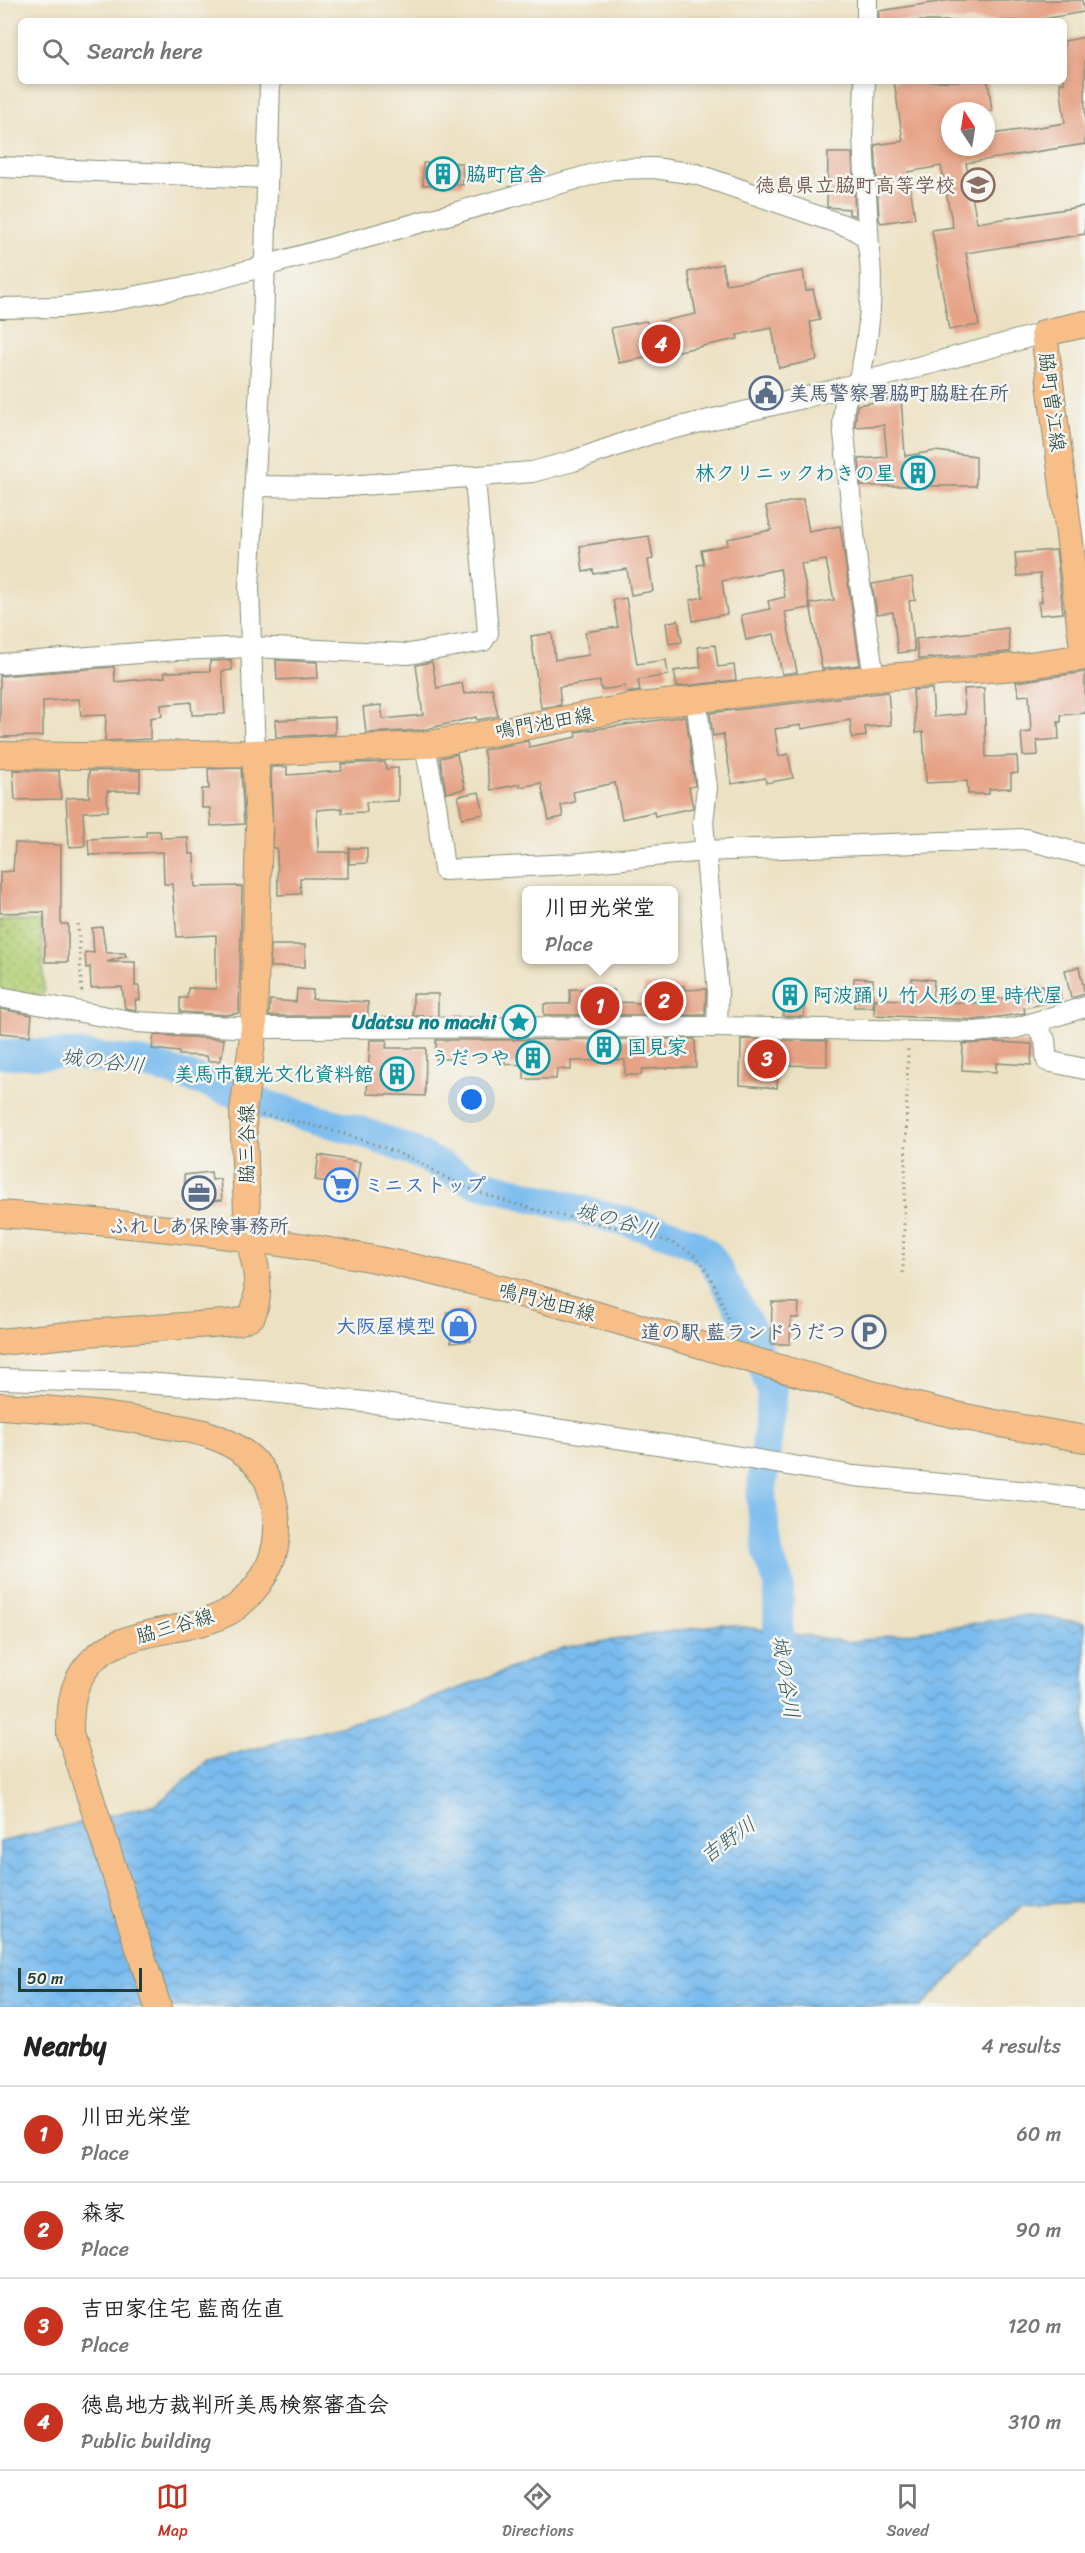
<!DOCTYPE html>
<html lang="en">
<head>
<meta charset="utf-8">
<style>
	body { margin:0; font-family:Sriracha,"Klee One",sans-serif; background:#f2f2f2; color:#222 }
	.compass { position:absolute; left:941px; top:102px; width:54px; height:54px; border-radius:50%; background:#fff; box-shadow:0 3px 9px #0003; rotate:348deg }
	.scale { position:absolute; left:18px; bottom:15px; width:124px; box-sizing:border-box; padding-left:6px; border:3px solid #1f3d34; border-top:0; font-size:16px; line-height:21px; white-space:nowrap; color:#1f3d34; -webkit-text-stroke:4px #f6f6f2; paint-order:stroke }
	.you { position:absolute; left:472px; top:1100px; width:21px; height:21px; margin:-15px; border:4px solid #fff; border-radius:50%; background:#1a73e8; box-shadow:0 0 0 9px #1a73e833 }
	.badge { display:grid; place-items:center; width:39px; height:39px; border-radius:50%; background:#c8321e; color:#fff; font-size:20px; font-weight:700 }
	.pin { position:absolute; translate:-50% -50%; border:3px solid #fff; box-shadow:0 2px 6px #0006 }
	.popup { position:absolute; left:522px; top:886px; width:156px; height:78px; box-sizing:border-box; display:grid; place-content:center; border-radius:9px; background:#fff; filter:drop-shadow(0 2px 4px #0005); font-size:20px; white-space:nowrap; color:#767676 }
	.popup b { font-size:22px; color:#222 }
	.popup::after { content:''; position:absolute; left:50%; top:100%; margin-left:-12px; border:12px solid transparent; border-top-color:#fff }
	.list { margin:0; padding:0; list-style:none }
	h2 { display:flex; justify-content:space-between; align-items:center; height:78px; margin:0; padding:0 24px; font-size:26px }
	h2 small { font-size:20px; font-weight:400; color:#767676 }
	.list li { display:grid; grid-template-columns:39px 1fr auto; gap:18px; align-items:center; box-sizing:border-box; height:96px; padding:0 24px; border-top:2px solid #e0e0e0 }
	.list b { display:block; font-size:22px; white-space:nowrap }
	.list p { margin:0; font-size:20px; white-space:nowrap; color:#767676 }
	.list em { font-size:20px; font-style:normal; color:#767676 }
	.icon { flex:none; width:33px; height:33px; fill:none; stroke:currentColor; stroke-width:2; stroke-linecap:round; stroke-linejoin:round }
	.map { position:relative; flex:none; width:1085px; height:2007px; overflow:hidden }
	.search { position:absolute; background:#fff; box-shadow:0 3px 9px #0003; left:18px; right:18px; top:18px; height:66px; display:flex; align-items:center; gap:15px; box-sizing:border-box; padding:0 21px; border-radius:9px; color:#767676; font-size:22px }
	.sheet { height:462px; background:#fff }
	nav { display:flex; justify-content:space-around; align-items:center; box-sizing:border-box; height:84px; border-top:2px solid #e0e0e0; background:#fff; font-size:16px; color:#767676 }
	nav a { display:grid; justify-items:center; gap:3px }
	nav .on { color:#c8321e }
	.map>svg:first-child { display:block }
	.green { fill:url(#green-dots); stroke:#688554; stroke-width:1.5 }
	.water { fill:url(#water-waves); stroke:#4c7c91; stroke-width:1.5 }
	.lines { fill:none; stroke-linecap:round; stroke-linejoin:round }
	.river { stroke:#79bbee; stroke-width:30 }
	.building { fill:#e6a285 }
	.minor-casing { stroke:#868f7b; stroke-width:22 }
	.major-casing { stroke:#868f7b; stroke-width:28 }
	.path { stroke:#868f7b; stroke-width:3; stroke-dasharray:1.5 4.5; stroke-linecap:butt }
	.minor { stroke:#fff; stroke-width:20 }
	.major { stroke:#f7be88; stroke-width:26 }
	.labels { text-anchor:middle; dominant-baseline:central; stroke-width:5; stroke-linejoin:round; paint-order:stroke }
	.culture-label { font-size:20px; font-weight:bold; fill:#0d838f; stroke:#f6f6f2; text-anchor:end }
	.education-label { font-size:20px; font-weight:bold; fill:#785e54; stroke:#f6f6f2; text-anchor:end }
	.service-label { font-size:20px; font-weight:bold; fill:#4e5e75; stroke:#f6f6f2; text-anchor:start }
	.street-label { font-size:20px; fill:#1f3d34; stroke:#f6f6f2 }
	.shop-label { font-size:20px; font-weight:bold; fill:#366cbe; stroke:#f6f6f2; text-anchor:start }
	.water-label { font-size:21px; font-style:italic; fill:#365c62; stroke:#f6f6f2 }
</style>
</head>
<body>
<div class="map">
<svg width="1085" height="2007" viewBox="0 0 1085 2007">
	<defs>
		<pattern id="green-dots" width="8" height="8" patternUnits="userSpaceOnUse" patternTransform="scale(1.5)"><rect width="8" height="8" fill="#b2cd73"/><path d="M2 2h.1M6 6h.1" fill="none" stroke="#90a85f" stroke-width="1.8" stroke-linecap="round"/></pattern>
		<pattern id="water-waves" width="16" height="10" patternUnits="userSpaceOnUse" patternTransform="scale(1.5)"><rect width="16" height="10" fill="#79bbee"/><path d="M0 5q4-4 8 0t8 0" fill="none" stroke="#6399c2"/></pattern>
	</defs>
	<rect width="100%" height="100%" fill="#f6f6f2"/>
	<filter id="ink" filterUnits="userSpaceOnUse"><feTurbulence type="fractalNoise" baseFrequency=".0167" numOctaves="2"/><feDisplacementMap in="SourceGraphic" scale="12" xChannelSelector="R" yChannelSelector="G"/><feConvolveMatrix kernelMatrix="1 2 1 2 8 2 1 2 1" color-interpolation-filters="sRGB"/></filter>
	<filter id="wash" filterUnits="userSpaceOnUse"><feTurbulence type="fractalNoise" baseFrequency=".008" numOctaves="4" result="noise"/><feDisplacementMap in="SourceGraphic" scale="24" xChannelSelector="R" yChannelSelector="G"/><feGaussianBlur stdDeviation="1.35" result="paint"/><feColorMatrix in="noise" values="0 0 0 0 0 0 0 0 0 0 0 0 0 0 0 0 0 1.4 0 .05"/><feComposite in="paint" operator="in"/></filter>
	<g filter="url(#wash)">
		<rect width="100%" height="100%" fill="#ece1c2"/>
		<!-- green -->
		<polygon class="green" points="0,920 41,921 44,993 37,995 0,992"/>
		<!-- water -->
		<polygon class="water" points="1029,1615 1085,1623 1085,1902 1022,1905 921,2007 0,2007 0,1842 157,1804 208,1761 410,1707 566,1647 722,1624 849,1642"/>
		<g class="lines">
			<!-- river -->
			<polyline class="river" points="0,1054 69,1054 144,1063 206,1082 262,1104 363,1132 412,1151 469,1180 671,1234 696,1245 710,1256 752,1331 772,1392 761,1498 768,1554 779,1584 778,1626 785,1672"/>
		</g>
		<g id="blocks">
			<!-- building -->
			<g class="building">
				<polygon points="951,0 1082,0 1084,12 1031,21 879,21 879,11"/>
				<polygon points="1085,37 1085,144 966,163 977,223 1085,206 1085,234 966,253 979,325 949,330 932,230 953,227 941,166 908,172 915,218 881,223 879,219 875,145 903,141 894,81 988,81 992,111 950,111 950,147 986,147 986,135 1065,123 1060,83 1064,83 1064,41"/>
				<polygon points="828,153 852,153 855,216 849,214 849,209 827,207"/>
				<polygon points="423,163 462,163 463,185 423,185"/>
				<polygon points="722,264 726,284 803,271 806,291 813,289 820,320 810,322 817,360 779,368 772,328 737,335 738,339 619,363 611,328 646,321 648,324 696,314 688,272"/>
				<polygon points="901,398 905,456 935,451 976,456 976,486 861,486 859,459 887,457 884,425 855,427 857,405"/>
				<polygon points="803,499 809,532 840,526 860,665 822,669 810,604 834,600 826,560 801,564 810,608 785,612 797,672 782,674 774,634 746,640 741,615 770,609 768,601 785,597 780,569 722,581 727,614 693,621 690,600 703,597 697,565 704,564 701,550 728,545 727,539 771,530 766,507"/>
				<polygon points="649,536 653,559 648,560 653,591 631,595 627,569 594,574 593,570 583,572 580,546"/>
				<polygon points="1056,550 1063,613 1040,615 1038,602 1042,602 1040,574 1017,576 1015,553"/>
				<polygon points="912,577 915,600 909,601 915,651 898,653 893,612 877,614 872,584"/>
				<polygon points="626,598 637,664 666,660 668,675 638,680 640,691 626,693 625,686 601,690 600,681 559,687 561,705 541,708 531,636 552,633 555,660 589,655 585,632 618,627 613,600"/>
				<polygon points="678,620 682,642 669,644 666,623"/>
				<polygon points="1008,628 1010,652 919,659 916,639"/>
				<polygon points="715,645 718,667 734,665 736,680 677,687 674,671 701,667 698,647"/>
				<polygon points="231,660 232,670 222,671 225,714 192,715 191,702 161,705 162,716 150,718 150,739 105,741 106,715 81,716 79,699 43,701 43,736 0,737 0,676 114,667 115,682 165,677 164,672 210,671 210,661"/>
				<polygon points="276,660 317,662 318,678 277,680"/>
				<polygon points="432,662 437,688 462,683 464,694 492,688 498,716 477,720 476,717 423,730 366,733 363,707 381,705 383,719 423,715 416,665"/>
				<polygon points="1085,672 1085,713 1061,715 1061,722 1058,722 1059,739 1037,741 1038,755 1023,756 1021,733 1031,732 1029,695 1019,696 1016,682"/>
				<polygon points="984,688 986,757 1017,756 1018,773 1011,774 1011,788 989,789 989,794 968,794 967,781 926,783 923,732 916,733 913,690 932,689 934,717 965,714 964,689"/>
				<polygon points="888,692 891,725 865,727 866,736 852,738 850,720 802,729 801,725 775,729 779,756 788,754 793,778 766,783 765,778 732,784 723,734 713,736 710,713"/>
				<polygon points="686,716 695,786 689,787 693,808 655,816 654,812 622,819 615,783 573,792 575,802 561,805 563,817 549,820 541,783 520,787 520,784 491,790 483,750 528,741 529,747 577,737 576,732"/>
				<polygon points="335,717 335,734 276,737 275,720"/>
				<polygon points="457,754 465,789 446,793 440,758"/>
				<polygon points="385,762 386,769 398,768 398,801 366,802 367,812 342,813 342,808 317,810 318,852 348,852 348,878 300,878 301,894 278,895 277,848 273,848 271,767 287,767 287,775 342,771 341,764"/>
				<polygon points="241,768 244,824 211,826 210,808 202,808 202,789 209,789 208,769"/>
				<polygon points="13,770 59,771 61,799 15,800"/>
				<polygon points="140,770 140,791 107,791 108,811 83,812 85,846 69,847 66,798 89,797 89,771"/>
				<polygon points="479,792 484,814 462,818 458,796"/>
				<polygon points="146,831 160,831 161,838 188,837 189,854 194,854 195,887 242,886 239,1013 226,1015 180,1012 180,998 187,998 188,988 216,989 216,935 177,937 172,884 164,884 163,852 89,855 88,839 146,836"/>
				<polygon points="15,843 61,845 61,924 68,924 68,962 45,962 44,912 0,913 0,872 13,871"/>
				<polygon points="349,848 367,848 367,863 349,864"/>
				<polygon points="102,927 106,953 125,953 126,956 107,962 135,962 135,986 139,986 140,1000 135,1000 136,1010 125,1008 122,987 91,988 90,967 86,968 85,952 94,953 92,928"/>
				<polygon points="271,945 305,945 305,967 270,967"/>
				<polygon points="1079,967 1085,994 1071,998 1065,970"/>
				<polygon points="854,978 873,979 873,1007 854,1007"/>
				<polygon points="912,978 934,980 932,1002 989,1003 989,1000 1025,995 1024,989 1043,985 1044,993 1060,990 1061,1000 1024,1008 1025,1013 1020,1014 975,1020 874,1015 875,999 910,1000"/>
				<polygon points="644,985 684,986 684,990 706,989 705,1015 544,1015 544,1004 570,1004 570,989 614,990 614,1002 644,1003"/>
				<polygon points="784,987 797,987 797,1003 805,1003 804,1017 783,1016"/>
				<polygon points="297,989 313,990 312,999 368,1002 368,1016 269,1016 270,1000 296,1002"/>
				<rect x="413" y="994" width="25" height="22"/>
				<polygon points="0,1009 32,1015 30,1036 0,1033"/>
				<polygon points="154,1035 224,1039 222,1057 220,1056 220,1061 208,1061 207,1056 179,1055 179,1052 152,1049"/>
				<polygon points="695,1039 696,1067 642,1069 641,1075 625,1075 625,1060 571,1061 571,1070 557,1069 556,1079 524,1079 524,1065 505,1064 505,1057 462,1056 462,1059 436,1059 436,1040"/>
				<polygon points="741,1039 827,1041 827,1066 778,1065 777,1088 740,1085"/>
				<polygon points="370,1040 387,1040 386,1048 426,1048 425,1096 367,1094"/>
				<polygon points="996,1042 1032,1044 1031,1065 996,1063 996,1072 962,1070 963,1044"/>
				<polygon points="319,1155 360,1162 356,1187 315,1180"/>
				<polygon points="211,1172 212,1180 220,1179 222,1200 186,1202 184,1175"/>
				<polygon points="772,1302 799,1303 798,1318 791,1318 790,1344 771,1344"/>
				<polygon points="467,1310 471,1341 451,1343 447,1312"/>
			</g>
		</g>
	</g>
	<g filter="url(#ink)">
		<use href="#blocks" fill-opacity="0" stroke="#868f7b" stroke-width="1.5"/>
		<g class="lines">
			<defs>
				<g id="minor">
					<polyline points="867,21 867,0"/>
					<polyline points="865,81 863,137 869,248"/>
					<polyline points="0,167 266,178"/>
					<path d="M0,308L60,307L105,302L196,285L612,169L654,168L696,174L852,228L866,237C876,273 869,345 858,381C856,388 849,393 846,400C843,407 844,416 843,423L857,563L874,678"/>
					<polyline points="255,486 335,487 532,472 573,461 650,434 803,398 1044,333"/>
					<polyline points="0,664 177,650 251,647 409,654 483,641 488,633 475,478"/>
					<polyline points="696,699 707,788 703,822 718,992 717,1027"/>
					<polyline points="425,745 437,810 444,870 572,864 704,851 1025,839 1085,855"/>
					<polyline points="255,753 249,588 263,329 270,82"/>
					<polyline points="0,997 135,1022 254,1028 717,1027 975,1032 1016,1028 1085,1007"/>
					<polyline points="1034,1023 1045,1040 1047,1061 1085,1069"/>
					<polyline points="0,1379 142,1383 262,1391 383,1404 685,1448 854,1476 1030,1492 1085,1499"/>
				</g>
				<g id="major">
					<polyline points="1084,657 1044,333 1085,324"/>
					<polyline points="0,755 80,756 255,753 425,745 625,708 874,678 1015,667 1085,657"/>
					<path d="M0,1214C143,1225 286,1238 426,1270C583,1307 737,1358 894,1400C957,1417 1021,1428 1085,1439"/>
					<path d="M0,1342L87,1333L238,1322L252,1316C262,1293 256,1261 248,1238L243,1112L254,1028L259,824L255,753"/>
					<path d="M0,1406C54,1409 109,1414 162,1425C177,1428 193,1429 207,1434C225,1440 248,1452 260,1468C270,1481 274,1499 276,1515C281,1549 267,1580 241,1603C206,1635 134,1624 97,1656C72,1678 70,1702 70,1734L158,2007"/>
				</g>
			</defs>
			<!-- minor casing -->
			<use href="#minor" class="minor-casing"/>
			<!-- major casing -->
			<use href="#major" class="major-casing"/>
			<!-- path -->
			<g class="path">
				<polyline points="78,924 82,995"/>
				<path d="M262,1115C317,1124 369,1140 419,1162C431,1168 442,1177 455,1182C496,1201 542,1212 586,1221C616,1228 676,1237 697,1258C710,1270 728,1314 731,1332"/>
				<polyline points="903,1273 908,1047"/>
			</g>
			<!-- minor -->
			<use href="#minor" class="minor"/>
			<!-- major -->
			<use href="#major" class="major"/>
		</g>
	</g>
	<!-- icons -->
	<defs>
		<symbol id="building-ring" viewBox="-11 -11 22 22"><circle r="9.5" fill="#f6f6f2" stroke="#0f9aa8" stroke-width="1.5"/><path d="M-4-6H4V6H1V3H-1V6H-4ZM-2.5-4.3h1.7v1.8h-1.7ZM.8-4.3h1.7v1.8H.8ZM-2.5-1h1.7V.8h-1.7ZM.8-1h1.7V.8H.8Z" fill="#0f9aa8"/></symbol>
		<symbol id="school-ring" viewBox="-11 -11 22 22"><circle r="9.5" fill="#f6f6f2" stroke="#8d6e63" stroke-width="1.5"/><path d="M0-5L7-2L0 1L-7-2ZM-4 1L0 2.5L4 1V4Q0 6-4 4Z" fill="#8d6e63"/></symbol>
		<symbol id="civic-ring" viewBox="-11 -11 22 22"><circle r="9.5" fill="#f6f6f2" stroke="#5c6f8a" stroke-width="1.5"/><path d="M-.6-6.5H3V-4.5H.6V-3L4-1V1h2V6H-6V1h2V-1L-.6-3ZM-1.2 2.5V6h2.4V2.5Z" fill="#5c6f8a"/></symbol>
		<symbol id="sight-ring" viewBox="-11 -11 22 22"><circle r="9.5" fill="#f6f6f2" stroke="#0f9aa8" stroke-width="1.5"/><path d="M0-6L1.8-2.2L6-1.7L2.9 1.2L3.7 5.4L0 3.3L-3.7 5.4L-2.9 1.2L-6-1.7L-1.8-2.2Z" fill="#0f9aa8"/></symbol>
		<symbol id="supermarket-ring" viewBox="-11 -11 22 22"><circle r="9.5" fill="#f6f6f2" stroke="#3f7fe0" stroke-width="1.5"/><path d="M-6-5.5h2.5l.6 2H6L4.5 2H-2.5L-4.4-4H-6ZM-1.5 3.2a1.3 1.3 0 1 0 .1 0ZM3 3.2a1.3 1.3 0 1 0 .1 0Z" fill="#3f7fe0"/></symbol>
		<symbol id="office-ring" viewBox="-11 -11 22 22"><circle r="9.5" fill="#f6f6f2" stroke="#5c6f8a" stroke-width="1.5"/><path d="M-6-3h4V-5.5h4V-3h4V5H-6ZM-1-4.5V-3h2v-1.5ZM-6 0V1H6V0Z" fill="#5c6f8a"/></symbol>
		<symbol id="shop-ring" viewBox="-11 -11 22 22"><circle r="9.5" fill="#f6f6f2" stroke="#3f7fe0" stroke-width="1.5"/><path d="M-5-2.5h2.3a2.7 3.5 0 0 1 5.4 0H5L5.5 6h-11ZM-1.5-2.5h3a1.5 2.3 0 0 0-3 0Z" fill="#3f7fe0"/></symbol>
		<symbol id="parking-ring" viewBox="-11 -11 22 22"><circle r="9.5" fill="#f6f6f2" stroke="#5c6f8a" stroke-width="1.5"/><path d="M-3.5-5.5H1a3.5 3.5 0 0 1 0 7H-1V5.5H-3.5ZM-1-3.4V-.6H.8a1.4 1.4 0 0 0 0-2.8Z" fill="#5c6f8a"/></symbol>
	</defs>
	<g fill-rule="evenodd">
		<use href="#building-ring" x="424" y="155" width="38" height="38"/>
		<use href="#school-ring" x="959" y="166" width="38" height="38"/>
		<use href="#civic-ring" x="747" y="374" width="38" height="38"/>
		<use href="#building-ring" x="899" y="454" width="38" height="38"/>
		<use href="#building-ring" x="771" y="976" width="38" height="38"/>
		<use href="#sight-ring" x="500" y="1003" width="38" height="38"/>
		<use href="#building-ring" x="585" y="1028" width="38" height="38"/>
		<use href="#building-ring" x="514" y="1039" width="38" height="38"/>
		<use href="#building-ring" x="378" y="1055" width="38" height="38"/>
		<use href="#supermarket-ring" x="322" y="1166" width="38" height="38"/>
		<use href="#office-ring" x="180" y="1174" width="38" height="38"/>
		<use href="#shop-ring" x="440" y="1307" width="38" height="38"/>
		<use href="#parking-ring" x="850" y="1313" width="38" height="38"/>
	</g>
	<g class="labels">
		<!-- culture labels -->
		<g class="culture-label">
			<text x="466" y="174" text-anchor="start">脇町官舎</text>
			<text x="895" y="473">林クリニックわきの星</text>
			<text x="813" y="995" text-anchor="start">阿波踊り 竹人形の里 時代屋</text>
			<text x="496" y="1022">Udatsu no machi</text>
			<text x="627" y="1047" text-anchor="start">国見家</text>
			<text x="510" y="1058">うだつや</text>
			<text x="374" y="1074">美馬市観光文化資料館</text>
		</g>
		<!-- education labels -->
		<g class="education-label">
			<text x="955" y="185">徳島県立脇町高等学校</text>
		</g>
		<!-- service labels -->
		<g class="service-label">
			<text x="789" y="393">美馬警察署脇町脇駐在所</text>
			<text x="199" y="1226" text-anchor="middle">ふれしあ保険事務所</text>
			<text x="846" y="1332" text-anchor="end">道の駅 藍ランドうだつ</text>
		</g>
		<!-- street labels -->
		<g class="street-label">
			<text transform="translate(1052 402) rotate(83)">脇町曽江線</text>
			<text transform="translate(544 723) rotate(-10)">鳴門池田線</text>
			<text transform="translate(246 1144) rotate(-90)">脇三谷線</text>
			<text transform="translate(547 1302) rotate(15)">鳴門池田線</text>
			<text transform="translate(175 1626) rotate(-16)">脇三谷線</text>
		</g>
		<!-- shop labels -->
		<g class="shop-label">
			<text x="364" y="1185">ミニストップ</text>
			<text x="436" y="1326" text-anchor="end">大阪屋模型</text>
		</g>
		<!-- water labels -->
		<g class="water-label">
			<text transform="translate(103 1061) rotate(7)">城の谷川</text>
			<text transform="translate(617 1220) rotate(15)">城の谷川</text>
			<text transform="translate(786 1677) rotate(81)">城の谷川</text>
			<text transform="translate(728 1840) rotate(-36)">吉野川</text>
		</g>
	</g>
</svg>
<svg class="compass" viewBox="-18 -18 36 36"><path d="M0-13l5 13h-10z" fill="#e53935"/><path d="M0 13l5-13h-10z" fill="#767676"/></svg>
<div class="scale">50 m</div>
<div class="you"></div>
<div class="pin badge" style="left:600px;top:1006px">1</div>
<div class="popup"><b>川田光栄堂</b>Place</div>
<div class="pin badge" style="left:664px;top:1001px">2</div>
<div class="pin badge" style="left:767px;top:1059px">3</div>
<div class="pin badge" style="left:661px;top:344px">4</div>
<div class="search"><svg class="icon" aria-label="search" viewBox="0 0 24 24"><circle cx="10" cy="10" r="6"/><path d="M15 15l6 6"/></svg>Search here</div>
</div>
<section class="sheet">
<h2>Nearby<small>4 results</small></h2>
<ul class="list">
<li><span class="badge">1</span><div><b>川田光栄堂</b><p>Place</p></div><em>60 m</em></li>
<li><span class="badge">2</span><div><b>森家</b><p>Place</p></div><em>90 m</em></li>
<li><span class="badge">3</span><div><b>吉田家住宅 藍商佐直</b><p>Place</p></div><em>120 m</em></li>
<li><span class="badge">4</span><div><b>徳島地方裁判所美馬検察審査会</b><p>Public building</p></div><em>310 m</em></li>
</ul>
</section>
<nav>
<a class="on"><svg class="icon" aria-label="map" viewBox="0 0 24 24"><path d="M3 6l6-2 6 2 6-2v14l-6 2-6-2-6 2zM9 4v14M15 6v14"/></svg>Map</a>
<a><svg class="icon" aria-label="directions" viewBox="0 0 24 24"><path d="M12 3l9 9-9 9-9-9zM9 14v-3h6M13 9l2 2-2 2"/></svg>Directions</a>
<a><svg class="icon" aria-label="saved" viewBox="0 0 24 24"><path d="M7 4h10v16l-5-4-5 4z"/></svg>Saved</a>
</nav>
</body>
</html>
